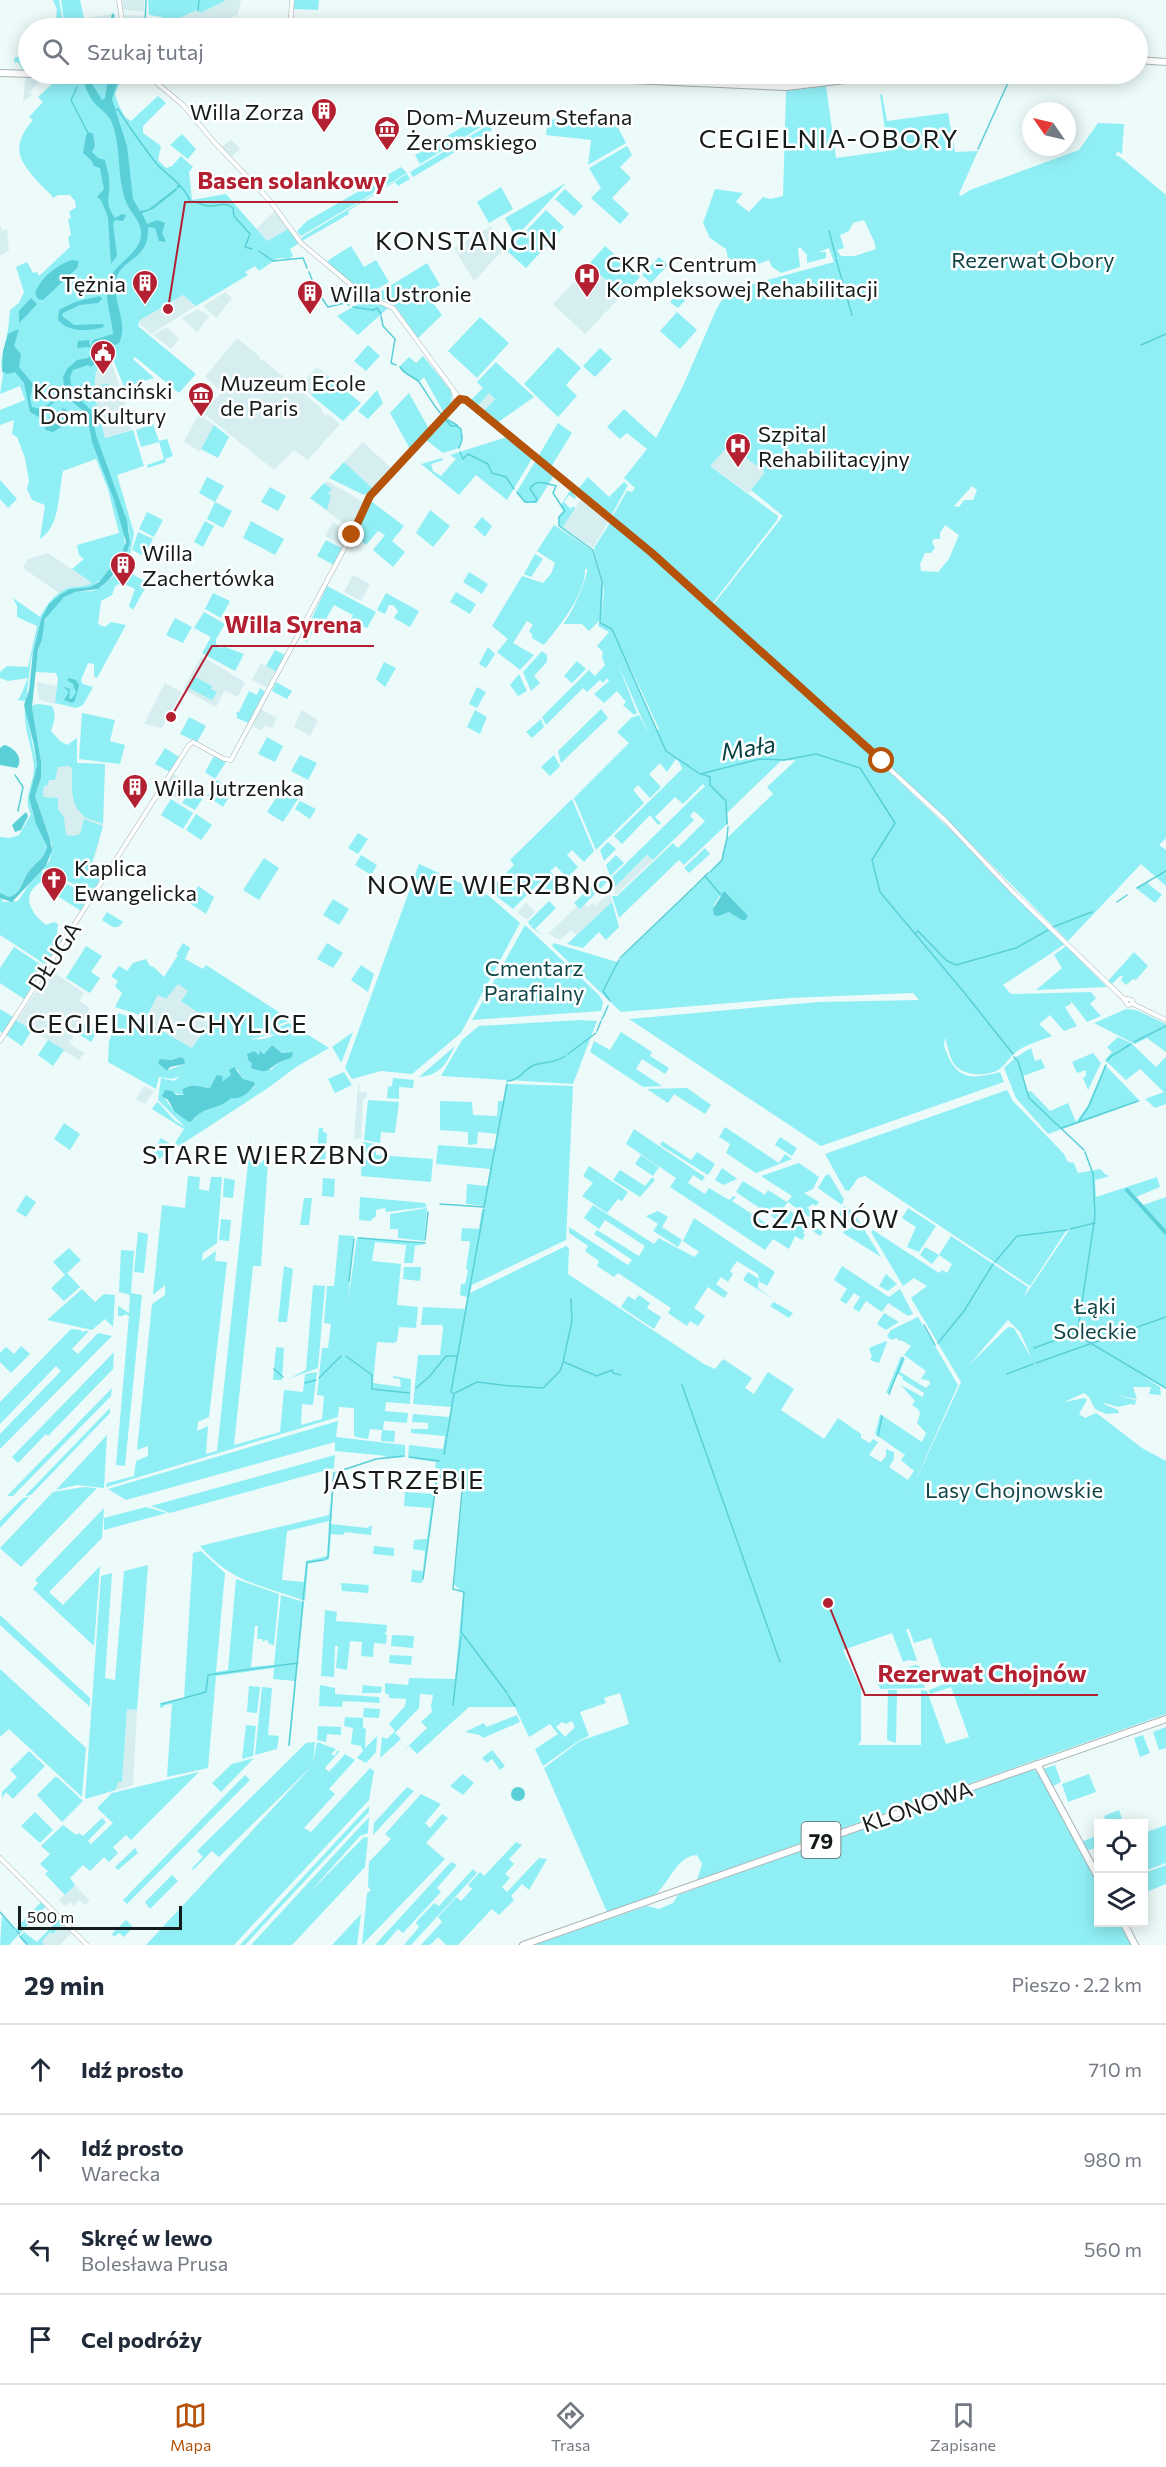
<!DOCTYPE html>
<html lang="pl">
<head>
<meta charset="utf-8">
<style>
	body { margin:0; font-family:Commissioner,sans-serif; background:#f6f6f7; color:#1f2937 }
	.controls { position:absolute; right:18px; bottom:18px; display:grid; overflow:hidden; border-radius:0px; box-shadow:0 3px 15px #0003 }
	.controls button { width:54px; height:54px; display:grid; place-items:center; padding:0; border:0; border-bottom:2px solid #e0e1e3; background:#fff; color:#1f2937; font:30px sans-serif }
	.compass { position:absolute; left:1022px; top:102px; width:54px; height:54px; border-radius:50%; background:#fff; box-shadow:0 3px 15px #0003; rotate:304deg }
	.scale { position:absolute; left:18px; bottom:15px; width:164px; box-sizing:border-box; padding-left:6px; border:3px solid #161b1b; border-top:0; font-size:16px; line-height:21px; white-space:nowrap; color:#161b1b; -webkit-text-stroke:4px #fff; paint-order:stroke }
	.stop { position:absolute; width:18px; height:18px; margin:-14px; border:4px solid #b45309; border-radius:50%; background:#fff }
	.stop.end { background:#b45309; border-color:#fff; box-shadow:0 2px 6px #0008 }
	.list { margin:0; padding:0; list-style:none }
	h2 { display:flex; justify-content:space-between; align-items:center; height:78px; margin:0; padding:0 24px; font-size:26px }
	h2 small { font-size:20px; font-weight:400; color:#747a83 }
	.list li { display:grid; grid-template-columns:39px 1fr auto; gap:18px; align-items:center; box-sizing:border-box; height:90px; padding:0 24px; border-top:2px solid #e0e1e3 }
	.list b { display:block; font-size:22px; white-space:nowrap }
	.list p { margin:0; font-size:20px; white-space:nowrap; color:#747a83 }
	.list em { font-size:20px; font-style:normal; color:#747a83 }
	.icon { flex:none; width:33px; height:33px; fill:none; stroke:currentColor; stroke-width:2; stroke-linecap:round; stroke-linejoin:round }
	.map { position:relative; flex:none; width:1166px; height:1945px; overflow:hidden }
	.search { position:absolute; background:#fff; box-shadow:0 3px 15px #0003; left:18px; right:18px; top:18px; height:66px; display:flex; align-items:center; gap:15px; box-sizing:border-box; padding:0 21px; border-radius:33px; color:#747a83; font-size:22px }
	.sheet { height:438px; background:#fff }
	nav { display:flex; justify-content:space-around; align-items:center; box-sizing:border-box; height:84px; border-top:2px solid #e0e1e3; background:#fff; font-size:16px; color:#747a83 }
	nav a { display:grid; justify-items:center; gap:3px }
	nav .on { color:#b45309 }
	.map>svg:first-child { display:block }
	.built { fill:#d7eef0 }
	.green { fill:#90eff5; fill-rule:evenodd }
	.water { fill:#5acfd7 }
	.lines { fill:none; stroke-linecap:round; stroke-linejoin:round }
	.stream { stroke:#5acfd7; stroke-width:1.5 }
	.canal { stroke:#5acfd7; stroke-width:3 }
	.river { stroke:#5acfd7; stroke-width:4 }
	.minor-casing { stroke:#a7b3b4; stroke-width:5 }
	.major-casing { stroke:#a7b3b4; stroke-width:8 }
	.minor { stroke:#fff; stroke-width:4 }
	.major { stroke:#fff; stroke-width:6 }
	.route { stroke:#b45309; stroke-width:8 }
	.labels { text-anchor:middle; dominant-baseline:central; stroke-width:5; stroke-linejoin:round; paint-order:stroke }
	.shield { fill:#fff; stroke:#5c5f5f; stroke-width:1.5 }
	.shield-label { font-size:21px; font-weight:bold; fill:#161b1b }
	.poi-label { font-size:22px; fill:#161b1b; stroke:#fff; text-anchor:start }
	.park-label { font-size:22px; fill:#12474a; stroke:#fff }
	.street-label { font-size:22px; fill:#161b1b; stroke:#fff }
	.water-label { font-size:24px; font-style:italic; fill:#063f42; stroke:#fff }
	.quarter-label { font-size:26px; letter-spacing:1.5px; fill:#161b1b; stroke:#fff }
	.leader { fill:none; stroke:#b22031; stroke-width:2 }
	.callout-dot { fill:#b22031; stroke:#fff; stroke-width:2 }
	.callout-label { font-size:24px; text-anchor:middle; font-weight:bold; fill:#b22031; stroke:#fff; stroke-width:5; stroke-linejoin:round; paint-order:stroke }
</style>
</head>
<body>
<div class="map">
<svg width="1166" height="1945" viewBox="0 0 1166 1945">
	<rect width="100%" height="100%" fill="#ecfafa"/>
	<!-- built -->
	<g class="built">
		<polygon points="122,0 144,0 144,11 123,10"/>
		<polygon points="227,0 241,0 238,14 224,21 216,19 213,26 206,24 204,28 167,28 167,24 197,10 200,13"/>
		<polygon points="111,14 110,18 118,17 120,28 89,28 87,18"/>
		<polygon points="123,15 145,16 144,26 126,28"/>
		<polygon points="28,77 39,82 30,92 32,95 23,102 25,81"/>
		<polygon points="231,139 240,149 232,157 222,147"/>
		<polygon points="276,210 288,229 267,241 256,229"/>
		<polygon points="0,225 3,231 7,229 9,250 0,256"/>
		<polygon points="491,226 504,249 474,281 454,248"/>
		<polygon points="590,265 622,295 585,334 553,304"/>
		<polygon points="225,292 232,298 216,318 203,306"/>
		<polygon points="183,295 196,306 151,334 140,324 140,320"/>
		<polygon points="198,309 209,316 197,332 182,318"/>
		<polygon points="167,327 179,339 171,349 153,335"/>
		<polygon points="237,338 260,357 260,361 263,360 320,407 325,416 327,414 331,416 340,424 308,460 294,450 274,470 203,413 222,392 205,377"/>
		<polygon points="109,357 121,389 111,392 108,383 95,387 94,373 97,367"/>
		<polygon points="317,367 328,376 311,395 300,386"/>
		<polygon points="121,391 131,424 131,430 105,438 95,396 98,392 98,396"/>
		<polygon points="489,393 495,399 483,412 477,407"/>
		<polygon points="199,414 214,425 200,452 184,441"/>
		<polygon points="363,442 392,469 373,489 344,462"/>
		<polygon points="729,444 766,473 749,493 710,466"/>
		<polygon points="327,481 363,502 351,529 310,498"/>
		<polygon points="581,499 584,499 609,520 593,548 563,527"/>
		<polygon points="333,522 350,535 344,546 325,536"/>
		<polygon points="48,553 92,583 86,586 69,587 59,593 23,568 28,559"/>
		<polygon points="353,575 370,584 361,601 344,592"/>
		<polygon points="201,656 245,682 238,697 225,690 216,707 183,689"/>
		<polygon points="261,663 277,672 273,675 268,688 252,680"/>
		<polygon points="37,682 57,686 55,704 39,700"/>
		<polygon points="165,683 182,692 162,728 144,724"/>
		<polygon points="261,709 277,718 272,728 265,725 261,731 253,726"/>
		<polygon points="302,710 318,720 310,736 294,727"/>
		<polygon points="53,762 105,764 103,826 97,851 81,888 43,796 45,782"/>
		<polygon points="173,774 189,785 179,800 163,790"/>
		<polygon points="648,855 653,860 616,895 613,889"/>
		<polygon points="610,892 612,902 576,935 571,930 560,940 548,934 577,906 580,908 585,904 588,907 592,903 595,906"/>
		<polygon points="526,902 535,912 527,920 517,912"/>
		<polygon points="49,969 84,993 79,1001 90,1008 69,1043 84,1053 79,1060 17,1020 38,989 45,983 43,977"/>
		<polygon points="178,984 188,991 181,1000 213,1017 192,1048 144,1021 158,995"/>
		<polygon points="360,1084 359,1092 367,1092 367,1097 363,1099 361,1139 354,1138 358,1085"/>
		<polygon points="144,1086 154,1091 145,1104 136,1099"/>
		<polygon points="127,1709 137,1710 133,1785 117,1790 117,1782 122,1781"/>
		<polygon points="75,1885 90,1901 85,1905 79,1900 74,1906 70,1902 65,1906 59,1900"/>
		<polygon points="63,1924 71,1933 60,1945 43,1945 41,1941 50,1931 54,1934"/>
	</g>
	<!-- green -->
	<g class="green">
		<polygon points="53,0 59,0 64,28 44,28 55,28 57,9"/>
		<polygon points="61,0 80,0 86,28 65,28"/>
		<polygon points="148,0 224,0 225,1 200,13 197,10 164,25 162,17 149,15"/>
		<polygon points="293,0 319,0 318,10 293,9"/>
		<polygon points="28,54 28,71 24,72 18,62 15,63 14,58"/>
		<path d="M45,74H124L115,94L119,106L125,117L131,121L158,96L166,103L143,126V133L161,146L158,160L166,168L172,166L181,156L193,167L189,172L192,200L226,194L267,241L288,229L299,243L290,249L293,256L289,259L278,258L259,271L255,266L245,272L248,275L196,306L183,295L140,320L138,326L196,374L179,393L135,357L133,359L154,378L124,387L113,359L111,360L108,357C97,367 94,371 95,387L108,383L111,392L97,396V392L95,397L105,438L133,430L144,466L117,475L134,533L130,555L123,569L148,583L133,610L129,606L135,589L122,583L115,586L112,595L101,601L98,624L105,627L111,622L126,625L97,678L94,676V664L88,663L81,680L83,684L93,687L83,705L76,708L55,703L58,679L56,673L35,672C37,658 43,621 50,610C56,602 66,594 76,592C83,590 91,593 98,589C119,576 134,550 128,526L124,533L125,547L105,577L90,587L70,589L41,619L31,659L26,701L16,700L19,699L28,678L8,681L0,678V672L7,666L28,667L37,626L17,617V606L13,598L40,617C47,604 57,590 72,587C79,586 85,587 92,583L72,569L84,559L79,555L77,545L119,533L108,489L96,459L63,471C58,493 61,525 40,539L45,505L32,500L27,489L29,481L25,458L17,437L12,434L14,420L0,425V410L25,400L20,386L0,394L3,375L1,362L8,330L10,310L19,303L24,292L16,267L27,262L33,273L37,272L39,276L70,247L68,237L71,235L68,219L71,218L69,212L76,207L75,201L70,195H58L53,198C51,193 45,190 41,185C18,161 10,147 33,120L29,117L43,102L38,97L52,84V82L43,78L41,80L38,79L39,75Z"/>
		<polygon points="380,74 394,74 393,84 380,84"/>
		<path d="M826,86L836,158L888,151L880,95L882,94L887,121L948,113L955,152L978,151L959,194L961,196L970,190L1079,150L1098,123L1124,124L1122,154L1117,151L1116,156H1119L1166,195V838L1159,845L1166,850V886L1141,864L1068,941L958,831L713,605L783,516L751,490L765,472L729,445L710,466L778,516L777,520L712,604L612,517L627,491L632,492L635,488L624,478L647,449L627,433L620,439L607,427L624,409L656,438L683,386L716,310L729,288L731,290L834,262L829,248L819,252H826V258L807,263V255L800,247L798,249L800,267L781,273L772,267L769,260L755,265L728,259L726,249L710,238L703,223L715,189L743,193L736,202L749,212L763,197L770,199L783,196L786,91ZM864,220L874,241L876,249L855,256H841L837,250L844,248L840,235L849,231L853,223ZM972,486L977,490L973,500H964L959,507L954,506ZM945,525L959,535L949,559L938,572L921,571L920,564L925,553H931L935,548L932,542L934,539H940V533Z"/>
		<polygon points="628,112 628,127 623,128 615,113"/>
		<polygon points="611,114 626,143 588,165 591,140 546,135 548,120"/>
		<polygon points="464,126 481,127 420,164 415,155"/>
		<polygon points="491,126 492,130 413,177 410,172 485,127"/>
		<polygon points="182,134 196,149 188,159 170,145"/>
		<polygon points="627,146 632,155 620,167 631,178 612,198 629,214 620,224 591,198 601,188 589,168"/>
		<polygon points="401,167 407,173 301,236 297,231 307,221"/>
		<polygon points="407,174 410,179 398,186 395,182 348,211 349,214 302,241 302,237"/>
		<polygon points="566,183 516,237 505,218"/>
		<polygon points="501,187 513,209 489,223 477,202"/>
		<polygon points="565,189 583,206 574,216 555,199"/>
		<polygon points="546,210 564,227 526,268 507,251"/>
		<polygon points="351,246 364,267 376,260 389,282 372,292 365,293 331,266 327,262 330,259"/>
		<polygon points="605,246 640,277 623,296 589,264"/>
		<polygon points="659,257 668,265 651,283 642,275"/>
		<polygon points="427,263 440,285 426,293 442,315 418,338 392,302 372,297"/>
		<polygon points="688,283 695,290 678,308 670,302"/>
		<polygon points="365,300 389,307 358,335 337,316"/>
		<polygon points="677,312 697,330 680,349 660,331"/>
		<polygon points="480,317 509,343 477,378 448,351"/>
		<polygon points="368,345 380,356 366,371 354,361"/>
		<polygon points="558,347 581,368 566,385 577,396 558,417 524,384"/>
		<polygon points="600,348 612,359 595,377 583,366"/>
		<polygon points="423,356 452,392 451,404 444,413 424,377 419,382 403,372 400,366 409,357 416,363"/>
		<polygon points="496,362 534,397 497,423 483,412 495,399 489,393 477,407 470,401 483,388 477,382"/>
		<polygon points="328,376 361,403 343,421 311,395"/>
		<polygon points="377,390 383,403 368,419 358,411"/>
		<polygon points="409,393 429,429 410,449 390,413"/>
		<polygon points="446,418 460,427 463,436 459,448 443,453 426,440"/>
		<polygon points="558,423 572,433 551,467 539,455"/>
		<polygon points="153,424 159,441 167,439 173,456 165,459 166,462 148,468 147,465 164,459 159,442 141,447 136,430"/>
		<polygon points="214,425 229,437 218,458 201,449"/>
		<polygon points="507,437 533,457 507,500 476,475 459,495 421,464 442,458 443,460 431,464 433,471 441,476 456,459 450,455"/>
		<polygon points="536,460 554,475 549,484 557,485 554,493 561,505 571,489 576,493 573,494 576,497 575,499 569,495 564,502 571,509 573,506 575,508 563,527 592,548 560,526 558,517 563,511 553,493 555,486 548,485 537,503 525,503 516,493"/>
		<polygon points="344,462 373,489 364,495 329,478"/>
		<polygon points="207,477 224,486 215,502 232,511 223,528 207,519 215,502 199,493"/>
		<polygon points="588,477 609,497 624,482 628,485 611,516 578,489"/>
		<polygon points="0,480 17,499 8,508 0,499"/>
		<polygon points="324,483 332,489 328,494 331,495 327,510 310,498"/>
		<polygon points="270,487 286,496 278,511 261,502"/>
		<polygon points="371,501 404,526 392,541 405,552 393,567 373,550 385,535 378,531 366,545 355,536"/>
		<polygon points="430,510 450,526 433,547 416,533"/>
		<polygon points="147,512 163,520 154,537 139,529"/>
		<polygon points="482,517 492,526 485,537 474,527"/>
		<polygon points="205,521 214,526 203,547 194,542"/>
		<polygon points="251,521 284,539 275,555 243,538"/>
		<path d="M611,521L842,727L955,834L997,879L1065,944L1003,985L1011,994L1091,992L1096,998L1090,1004L1101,1016L1087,1022L1071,1001V1004L1065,1007L1077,1026L1064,1031L1050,1015L1039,1024L1052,1036C1042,1040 1031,1043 1022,1048C1012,1053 1006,1065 998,1070C986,1077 963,1076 954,1064C949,1056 948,1046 945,1038C943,1046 945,1049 948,1056C959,1082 977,1078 1000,1072L1004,1082L821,1146L629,1019L818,1002L919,1000L913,993L790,998L621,1012L552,946L554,943L617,962L723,859L722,854L727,838L773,794L767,787L796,760L781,761L727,813L728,823L684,865L679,860L619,918L612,896H617L673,843L678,848L705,821L694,811L690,816L694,820L653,860L647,855L613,889V892L609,880L705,786L703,784L683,804L675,797L655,817L661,823L658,825L650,815L622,844L614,836L682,769L679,762L676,759L667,772L660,763L649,774L661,787L650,798L638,785L633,790L644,803L596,850L574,798L629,743L617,732L631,718L639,715L649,735L618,664L637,713L634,715L623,705L626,702L617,691L604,703L594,694L609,681L607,678L603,683L600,680L587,692L583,688L546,725L542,717L589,670L595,676L605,665L602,657L603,652L597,646L609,632L598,626L602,618L589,631L582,624H563C571,616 587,580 587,569H585C586,594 559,627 544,645L532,638V634L529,631L533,625L527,621L513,643L534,655L520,670L497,652L508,639L492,626L522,576L543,583L551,574L555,563L537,551L554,525L593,551L603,590L602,617L604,590L594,548ZM626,658L659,729L658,730H656ZM721,894L748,917L746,920L729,912L720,914L714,905Z"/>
		<polygon points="138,532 153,539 144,556 132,550"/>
		<polygon points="326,540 343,549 334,565 317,556"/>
		<polygon points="535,554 543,559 531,577 524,574"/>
		<polygon points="469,572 488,584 482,594 463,582"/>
		<polygon points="327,586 376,612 367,628 351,620 353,615 334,605 322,626 311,620"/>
		<polygon points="456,592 476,604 470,614 450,602"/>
		<polygon points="213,593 230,601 221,618 205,609"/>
		<polygon points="386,593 419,611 410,627 394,618 398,611 393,605 389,605 385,614 377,610"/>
		<polygon points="204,612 225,624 216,639 216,644 220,648 225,647 244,654 235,671 202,653 211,637 194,628"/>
		<polygon points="175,618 192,627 183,643 166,635"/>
		<polygon points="309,622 316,626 307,642 299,638"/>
		<polygon points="488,647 495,654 486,668 479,664"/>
		<polygon points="275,650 285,655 277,672 266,666"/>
		<polygon points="542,651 547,655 547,662 534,676 540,683 531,691 523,672"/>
		<polygon points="577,661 586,669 572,683 564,676"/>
		<polygon points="384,662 396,668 385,687 376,679"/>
		<polygon points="519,674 527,691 518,696 510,685"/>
		<polygon points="195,677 212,686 211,689 217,692 212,700 189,688"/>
		<polygon points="276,682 292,691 287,699 272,691"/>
		<polygon points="477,687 486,692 477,708 469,704"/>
		<polygon points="260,688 265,692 248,723 237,718 237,714 235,713 239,712 249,691 257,695"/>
		<path d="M39,704L52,706C57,716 54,721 51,731L60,741L67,745L77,738V763L105,764L103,824C98,821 89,820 85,817C68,804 73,786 72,768L69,766L58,767L55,780H49L47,786H44L43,797L58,798V809L64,817L66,835L73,836L80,834L84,819L103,826L92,863L106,872L90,897L81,888L44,869L50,860L52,844L35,796L41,778V761L32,707L33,705Z"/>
		<path d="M25,707L37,765L29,798L33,814L47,845C44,859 38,860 30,870C22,879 22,894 9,897L0,893V837L10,838L19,835L31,814C22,799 34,784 34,768C33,747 23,730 25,707Z"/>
		<polygon points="601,709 608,718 561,763 558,751"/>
		<polygon points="475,710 487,717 480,734 467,727"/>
		<polygon points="82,713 115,720 110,741 125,745 120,764 79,759"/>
		<polygon points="189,717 206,726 197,742 180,734"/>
		<polygon points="541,719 544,727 532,738 526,732"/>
		<polygon points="267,737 283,746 275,762 258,754"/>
		<polygon points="165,748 179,757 170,772 155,764"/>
		<polygon points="300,755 317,763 308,780 291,771"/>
		<polygon points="554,755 560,766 550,776 541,767"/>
		<polygon points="214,756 226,762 215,779 205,772"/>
		<polygon points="217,780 233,791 223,807 207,796"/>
		<polygon points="193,787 205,795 195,810 182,803"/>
		<polygon points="281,790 298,799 283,822 267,812"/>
		<polygon points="171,799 193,813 183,829 161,815"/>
		<polygon points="572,799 594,851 584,862 572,850 567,855 578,867 567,878 556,866 550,871 561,884 551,895 539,883 513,909 489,890 514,865 510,860"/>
		<polygon points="300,801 316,809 310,819 295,809"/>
		<polygon points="196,814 212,825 201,840 186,830"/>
		<polygon points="358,833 368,839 358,854 348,848"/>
		<polygon points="608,842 616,849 604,861 600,850"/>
		<polygon points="705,848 710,854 689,873 684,868"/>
		<polygon points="361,855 377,865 371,875 355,865"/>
		<polygon points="616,855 624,863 610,876 606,865"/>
		<polygon points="264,858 279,868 259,900 243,890"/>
		<polygon points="419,864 489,896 520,923 461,1033 412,1074 381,1071 352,1079 345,1068"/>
		<path d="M41,871L79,890L88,899L81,911L56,895L57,887L50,878C21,888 25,909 46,925L54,922L58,924L57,933L64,938L46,965L0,935V898L3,899L2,902L18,901L30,883Z"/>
		<polygon points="605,873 607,882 580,909 574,903"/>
		<polygon points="1146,882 1162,895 1155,903 1137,889"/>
		<polygon points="198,886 214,897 206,914 188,902"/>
		<polygon points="333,899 349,909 339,925 323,915"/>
		<polygon points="549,901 556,908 535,929 546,938 531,927 533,924 530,926 528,922"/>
		<polygon points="612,902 619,927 606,940 599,932 583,948 567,944"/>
		<polygon points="107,912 123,922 118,927 113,927 102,920"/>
		<polygon points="525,925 599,995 603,1002 601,1011 472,1020"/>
		<path d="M183,943L190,948L185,959L203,969L206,965L291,1020L280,1024L275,1034L250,1039C264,1040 275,1039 281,1026L289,1023L329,1048L296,1067L268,1088L179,1146L175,1143L184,1129L152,1109L157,1102L159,1103L175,1121L185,1127L158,1100L161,1078L174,1081L180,1076L172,1079L159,1077L156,1089L108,1062L109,1042L118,1013L144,1021L192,1048L213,1017L207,1012L199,1013L181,1001L188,991L178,984L166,999L158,995L146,1017L115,1007L122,993L115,986L118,981L111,976L119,966L127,971L133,963L146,959L150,966L154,967L164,977L178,955L176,954ZM272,1045L282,1053L293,1052L288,1059L281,1060L271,1070L248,1060L247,1054L254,1051L259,1055L262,1052L264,1054ZM180,1057L185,1064L168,1070L160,1059L171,1060ZM237,1069L243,1079L255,1086C244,1097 239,1092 230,1098C216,1107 191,1122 174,1109C170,1107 168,1102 165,1099L167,1092L183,1095L194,1086L210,1088L216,1081L226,1080Z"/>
		<polygon points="327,943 343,953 333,968 317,959"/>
		<polygon points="86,946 102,956 91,972 100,978 90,993 66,978"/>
		<polygon points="1066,946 1107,987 1036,990 1062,968 1054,955"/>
		<polygon points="14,947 43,966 43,969 24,999 0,983 0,968"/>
		<polygon points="1134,952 1148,966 1136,980 1133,979 1126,985 1121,980 1123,976 1120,976 1112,984 1108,981"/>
		<polygon points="361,965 374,974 368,992 351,980"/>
		<polygon points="0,1009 13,1017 2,1033 0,1031"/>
		<polygon points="1126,1009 1136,1010 1166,1024 1166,1052 1147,1038 1135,1044 1094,1023"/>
		<polygon points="16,1020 32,1030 22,1046 6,1035"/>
		<polygon points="580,1020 597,1021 573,1084 441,1076 462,1040 479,1026"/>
		<polygon points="81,1022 97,1032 91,1042 75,1032"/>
		<polygon points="353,1032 342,1061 341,1062 332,1047"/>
		<polygon points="621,1032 652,1052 650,1056 669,1068 665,1074 642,1059 636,1069 662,1086 643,1087 590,1052 594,1041 610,1050"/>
		<polygon points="1118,1037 1131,1043 1156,1067 1166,1057 1166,1104 1155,1108 1145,1099 1164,1092 1140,1069 1126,1080 1105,1060 1112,1052 1107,1047"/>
		<polygon points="48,1040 64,1050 53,1066 38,1055"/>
		<path d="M455,1046C446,1064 441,1075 419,1077Z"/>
		<polygon points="1031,1048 1035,1061 1041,1059 1045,1068 1023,1076 1027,1092 1031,1091 1050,1111 1068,1103 1076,1122 1087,1107 1105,1065 1140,1101 1048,1134 1016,1098 1004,1068 1016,1057"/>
		<polygon points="1093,1053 1101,1063 1088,1090 1083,1078 1086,1076 1086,1070 1077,1073 1072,1062"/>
		<polygon points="344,1072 352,1085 335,1093 328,1079"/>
		<polygon points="393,1078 414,1080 413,1088 399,1087 399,1099 387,1098 388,1087 392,1086"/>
		<path d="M506,1084L573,1086L566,1240L472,1285L470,1293L566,1246L569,1248L568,1274L704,1364L715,1369L723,1359L752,1378L745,1388L754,1394L768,1372L794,1389L781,1410L824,1439L838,1418L861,1434V1438L870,1443L873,1439L878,1442L869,1455L881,1462L886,1456V1449L894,1452V1459L889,1467L908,1480L914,1471L901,1460L905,1455L875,1434L880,1414L922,1442L926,1433L917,1423L920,1414L919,1410L912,1405L915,1401L901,1385L923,1397L924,1393L902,1379L903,1377L898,1374L889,1393H886L901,1356L905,1359L900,1372L926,1388L930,1384V1381L921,1379L926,1371L904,1355L911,1346L901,1340L899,1341L897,1338L891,1340L887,1336L891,1330L918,1317L958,1385L910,1493L961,1382L911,1298L927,1286L914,1278L903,1286L871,1232L873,1230L939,1273L942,1270L947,1273L952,1264L939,1255L932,1264L920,1255L925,1247L939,1255L951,1236L1028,1287L1024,1297L1069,1230L1066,1231L1030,1286L865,1176L858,1178L849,1191L845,1190L825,1154L1007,1090L1013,1101L1064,1154L1068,1162L1074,1163L1078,1173L1100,1169L1106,1175L1110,1176L1095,1180L1096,1197L1157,1177L1160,1187L1136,1197L1143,1205L1166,1197V1389L1141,1375L1160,1387L1161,1395L1149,1394L1151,1387H1133L1137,1399L1116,1395L1136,1400L1135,1405L1131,1404L1118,1407L1105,1403L1104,1404L1118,1410L1119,1413L1106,1414L1095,1409L1089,1397L1084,1393L1064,1402L1085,1398L1087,1400L1079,1414L1085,1418L1096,1413L1099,1415L1142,1448L1166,1461V1714L697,1880L702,1864L697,1855C675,1856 669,1886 653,1896C640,1903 622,1907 607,1912L544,1768L580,1741L629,1724L620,1693L604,1698L606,1703L580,1712L589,1736L580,1740L543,1766L535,1749L558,1734L550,1724L529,1737L515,1707H469L417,1754L409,1746L400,1754L427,1728L421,1722L432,1712L431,1706L433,1695L420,1694L419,1708L395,1733L401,1739L380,1758L382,1737L387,1739L395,1731L389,1724L405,1706L406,1699L389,1698V1695L385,1693V1683L408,1685L409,1678L455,1679L463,1593L454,1584L464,1480L437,1478L422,1583L411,1582L412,1570L423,1571L425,1551L413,1549L414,1540L427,1539L431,1508L404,1506L405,1492L433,1494L435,1483L433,1482L436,1462L408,1458L409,1445L443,1449L445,1436L411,1433V1429H428V1423L412,1422L413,1414L449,1417L451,1407L413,1404L418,1355H440L443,1328L442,1325H421L423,1307L465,1309L467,1297L460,1295L461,1284H465L468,1271L466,1268L470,1243L469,1241H461L462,1228L479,1229L482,1209L485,1210V1206L466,1204L467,1184L487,1186L490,1169L436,1164L438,1145L494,1149L497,1134L478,1132L477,1144L468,1145V1132L440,1130V1101L472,1102L473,1115L497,1116L498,1101H503ZM1008,1320L1020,1332L1032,1359L1014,1328L1008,1327L968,1366ZM906,1629H909L914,1643L931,1638L947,1683L929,1690L930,1694L951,1687L969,1737L946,1744L927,1691L921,1690V1745H858L861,1741V1689L843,1650L892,1633L903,1662L908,1660L914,1661L917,1660ZM572,1721L575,1727L565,1737L556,1727L562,1722L566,1724Z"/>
		<polygon points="687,1088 711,1105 705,1114 674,1094 668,1103 647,1089"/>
		<polygon points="368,1100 399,1102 395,1133 381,1132 380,1143 364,1140"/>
		<polygon points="64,1123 80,1134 70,1150 54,1139"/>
		<polygon points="725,1127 779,1163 785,1154 792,1159 756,1173 726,1153 730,1144 719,1137"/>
		<polygon points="319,1128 323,1128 323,1132 327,1133 325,1164 316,1162"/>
		<polygon points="634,1129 705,1177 702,1181 693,1175 688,1183 705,1194 709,1188 729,1200 734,1196 736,1197 732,1201 772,1227 776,1219 736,1192 743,1181 765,1195 768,1190 787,1202 792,1196 761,1176 799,1163 819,1177 813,1189 804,1193 819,1202 816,1206 813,1204 807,1208 812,1211 809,1217 788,1202 784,1207 823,1232 820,1236 807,1227 803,1233 805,1235 802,1240 795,1236 789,1249 773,1239 765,1250 670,1187 676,1178 626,1144"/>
		<polygon points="251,1136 250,1161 262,1163 263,1160 268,1161 261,1266 253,1266 234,1445 280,1432 284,1390 303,1392 305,1374 317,1372 313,1405 302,1404 301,1425 322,1419 324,1396 317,1395 322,1348 328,1348 331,1324 324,1323 327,1286 334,1286 339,1235 354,1236 348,1301 357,1237 425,1244 415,1246 413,1263 404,1263 406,1245 375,1242 372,1261 401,1264 397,1305 418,1307 416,1328 399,1327 397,1341 394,1343 377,1342 373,1383 401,1387 400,1379 393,1378 393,1376 411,1379 410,1404 386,1402 385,1411 408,1413 407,1423 384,1421 383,1430 395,1431 394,1442 381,1441 382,1430 370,1429 368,1439 356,1437 354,1435 354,1408 339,1407 338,1417 106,1487 107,1483 134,1476 136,1461 148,1456 148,1446 137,1450 152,1304 165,1295 165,1285 153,1295 162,1205 185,1208 188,1176 200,1177 199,1189 209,1191 211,1177 222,1177 217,1243 203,1253 202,1261 216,1251 215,1261 227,1262 209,1417 198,1422 197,1431 208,1426 206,1454 217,1451"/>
		<polygon points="780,1137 797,1148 792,1156 775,1145"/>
		<polygon points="161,1138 176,1148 159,1159 151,1154"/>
		<polygon points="662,1141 691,1160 697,1152 715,1164 708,1175 660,1145"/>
		<polygon points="363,1142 376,1144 376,1155 433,1159 431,1182 361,1176"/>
		<polygon points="641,1155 659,1167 653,1176 635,1164"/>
		<polygon points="589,1166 628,1192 622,1201 618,1199 607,1213 582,1196 593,1183 583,1176"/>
		<polygon points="722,1168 736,1178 737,1179 723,1185 715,1180"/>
		<polygon points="620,1170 645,1186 652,1177 655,1180 640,1197 613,1180"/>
		<polygon points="829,1174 844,1199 842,1205 818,1188 825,1176"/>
		<polygon points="224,1178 235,1180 233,1198 223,1197"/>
		<polygon points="323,1178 335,1179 334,1197 322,1196"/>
		<polygon points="26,1195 36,1202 26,1217 16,1211"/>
		<polygon points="360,1197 425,1203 427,1207 386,1212 385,1208 376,1210 376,1216 370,1221 359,1220"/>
		<polygon points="304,1198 312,1198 309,1225 300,1225"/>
		<path d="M593,1205L654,1244L659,1238C672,1246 683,1250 694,1257L699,1252L683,1241L694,1218L775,1272L767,1286L761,1282L760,1284L758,1274L737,1261L730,1271L733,1274L728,1282L721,1277L716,1284L728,1293L724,1298L708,1287L694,1308L705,1316L698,1326L690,1321L687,1326L668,1313L671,1308L618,1273L614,1277L597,1266L599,1261L585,1251L588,1246L569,1233V1227L628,1265L632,1260L594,1234L597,1230L639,1256L645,1246L605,1220L599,1229L584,1218Z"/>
		<polygon points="844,1206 854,1213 881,1257 843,1233 847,1228 850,1229 853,1225 838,1215"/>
		<polygon points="427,1208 424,1241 398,1238 398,1229 390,1229 390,1214"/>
		<polygon points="908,1208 936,1226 919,1252 907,1247 916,1227 902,1218"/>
		<polygon points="658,1211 668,1217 662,1227 682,1240 678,1247 653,1231 658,1224 646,1216"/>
		<polygon points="221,1219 231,1220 229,1241 219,1240"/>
		<polygon points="138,1232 148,1234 144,1273 134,1272"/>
		<polygon points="69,1248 81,1260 67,1273 80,1287 64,1301 51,1288 65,1275 53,1262"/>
		<polygon points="121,1250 134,1251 131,1293 142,1295 125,1466 116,1465 129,1316 125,1314 123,1316 118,1316 118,1306 129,1313 130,1295 119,1292"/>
		<polygon points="284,1266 293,1269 287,1322 278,1322"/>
		<polygon points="842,1266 889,1297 900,1289 913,1314 908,1316 888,1303 882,1312 866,1301 859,1312 853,1308 860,1297 854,1293 846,1304 840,1300 847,1289 834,1280"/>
		<polygon points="404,1267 421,1267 420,1281 403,1279"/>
		<polygon points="748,1272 759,1279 758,1288 773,1299 743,1280"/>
		<polygon points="886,1274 897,1284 888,1291 879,1286"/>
		<polygon points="313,1285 325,1286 318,1368 288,1379 306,1370"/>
		<polygon points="82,1289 95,1302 104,1294 115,1295 113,1327 105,1319 92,1330 47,1320"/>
		<polygon points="639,1295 650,1303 647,1308 661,1317 654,1329 621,1307 628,1296 635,1300"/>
		<polygon points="774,1302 793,1313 789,1318 770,1306"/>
		<polygon points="884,1313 899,1322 886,1330 877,1324"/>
		<polygon points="71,1329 81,1330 82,1333 84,1331 89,1331 72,1349 78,1354 98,1333 112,1336 0,1449 0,1434 61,1371 56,1366 0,1424 0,1402"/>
		<polygon points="886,1341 887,1342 879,1363 870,1360 872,1357 869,1348"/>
		<polygon points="21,1346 30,1354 11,1373 0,1362 0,1353 6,1347 14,1354"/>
		<polygon points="276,1347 284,1348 282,1380 273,1380"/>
		<polygon points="114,1352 113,1369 48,1436 46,1434 18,1463 12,1457"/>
		<polygon points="112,1388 111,1396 13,1496 7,1496"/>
		<polygon points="110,1408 110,1413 31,1495 25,1496"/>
		<path d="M338,1421L336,1437L405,1445V1457L377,1459L334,1474L331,1524L367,1528L372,1525L371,1535L345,1532L343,1535L331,1534L329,1559L308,1564L305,1601C260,1584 233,1584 200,1546L329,1515L334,1472L387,1456L335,1451V1442L126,1500L108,1489ZM329,1521L327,1556L306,1561L304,1582L282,1580L287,1531Z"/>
		<polygon points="107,1435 104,1488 77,1485 56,1490"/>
		<polygon points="335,1455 334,1468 170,1513 151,1506"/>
		<polygon points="84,1487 97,1488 21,1567 0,1548 53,1492"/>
		<polygon points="29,1497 0,1528 0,1521 23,1498"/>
		<polygon points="146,1507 167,1513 104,1530 104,1518"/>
		<polygon points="104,1508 102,1538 49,1592 63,1605 100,1566 94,1646 33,1589 38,1583 35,1580"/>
		<polygon points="374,1546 394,1548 394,1556 373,1554"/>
		<polygon points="201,1551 225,1573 216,1672 228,1670 236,1579 279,1594 274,1645 269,1644 267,1639 263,1642 262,1639 257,1639 258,1626 255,1626 251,1667 274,1665 281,1595 304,1602 290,1745 288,1746 295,1681 273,1679 274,1668 216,1676 208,1768 167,1777 172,1704 165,1705 162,1708 160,1707 160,1703 184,1698 193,1553"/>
		<polygon points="148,1565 137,1710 127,1709 122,1782 118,1782 116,1790 85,1799 101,1576 112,1573 105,1678 115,1680 124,1571"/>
		<polygon points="341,1583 369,1585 368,1593 342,1591"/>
		<polygon points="325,1610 337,1612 336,1621 387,1625 386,1633 384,1633 387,1635 386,1644 374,1643 373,1657 361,1656 362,1642 350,1641 347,1670 336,1668 338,1646 335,1646 334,1677 321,1676"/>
		<polygon points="0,1615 90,1698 90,1707 0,1625"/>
		<polygon points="392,1635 414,1636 413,1648 391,1646"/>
		<polygon points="390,1655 412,1656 411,1665 389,1663"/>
		<polygon points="915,1665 919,1666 925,1688 881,1689 876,1682 905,1672 905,1668"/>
		<polygon points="0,1669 86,1748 82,1797 9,1729 0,1737"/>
		<polygon points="320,1685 335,1688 335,1694 379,1697 380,1703 343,1701 342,1707 319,1706"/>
		<polygon points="363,1685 382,1687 381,1693 362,1693"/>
		<polygon points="249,1686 260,1687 257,1713 247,1712"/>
		<polygon points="262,1687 272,1688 268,1735 279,1736 277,1749 255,1755"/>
		<polygon points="888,1690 897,1690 896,1743 887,1740"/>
		<polygon points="364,1708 380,1709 379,1718 363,1717"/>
		<polygon points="517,1715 520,1722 483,1738 480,1735 465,1732 484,1723 486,1727"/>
		<polygon points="345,1717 363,1718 363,1728 366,1729 365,1748 377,1736 376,1752 366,1763 357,1758 363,1751 361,1746 351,1744 353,1728 344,1726"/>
		<polygon points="246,1725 256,1726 253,1756 242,1759"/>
		<polygon points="318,1726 341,1727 341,1735 327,1734 326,1742 317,1740"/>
		<polygon points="1166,1727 1166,1748 1159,1750 1153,1732"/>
		<polygon points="1143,1735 1150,1753 1140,1757 1134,1738"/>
		<polygon points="315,1742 313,1763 317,1742 336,1749 331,1754 335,1756 337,1751 340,1751 325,1768 329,1772 345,1754 355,1760 329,1789 335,1794 304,1828 311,1832 370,1768 374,1771 369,1800 234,1945 146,1945 313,1765 219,1857 212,1851 193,1870 192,1868 203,1857 197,1851 306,1743"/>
		<polygon points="492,1750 505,1766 500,1770 492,1759 487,1763 482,1758"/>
		<polygon points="29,1751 45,1766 13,1799 6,1792 2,1798 2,1792 17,1777 10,1770"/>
		<polygon points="254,1758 221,1792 212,1783 232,1764"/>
		<polygon points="1055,1765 1061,1782 1051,1787 1043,1769"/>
		<polygon points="1031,1769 1038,1772 1098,1880 1098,1922 1122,1923 1133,1945 534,1945 647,1906 659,1909 673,1903 678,1895"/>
		<polygon points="199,1772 131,1840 126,1835 113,1847 118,1853 109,1862 104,1857 90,1871 83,1865 70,1878 75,1885 65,1895 45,1874 48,1871 40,1864 50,1854 41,1846 63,1825 76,1835 79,1833 83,1836 102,1818 106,1822 88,1841 91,1844 113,1823 97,1808 112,1793"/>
		<polygon points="463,1774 474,1783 463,1795 450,1786"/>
		<polygon points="1089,1774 1096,1792 1068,1802 1062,1784"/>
		<polygon points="245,1775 250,1780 127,1904 123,1900"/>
		<polygon points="55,1777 57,1777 83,1801 62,1822 37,1795"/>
		<polygon points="407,1787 414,1791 373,1835 374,1823"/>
		<polygon points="421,1794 441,1804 425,1823 430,1828 442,1814 448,1818 426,1843 445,1859 362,1945 367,1893 371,1890 368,1887 369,1862 391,1839 385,1834"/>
		<polygon points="369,1806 369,1812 245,1945 240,1945"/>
		<polygon points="1119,1810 1123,1822 1136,1819 1137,1823 1107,1823 1104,1816"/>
		<polygon points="35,1812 53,1830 40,1843 21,1826"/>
		<polygon points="369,1817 368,1833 360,1836 309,1893 364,1837 368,1838 365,1867 292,1945 251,1945"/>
		<polygon points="1166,1825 1166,1863 1144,1871 1144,1833"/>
		<polygon points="1098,1835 1098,1847 1086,1851 1081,1842"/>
		<polygon points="516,1842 522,1845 509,1859 514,1864 505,1874 510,1878 502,1887 507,1892 539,1858 547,1859 529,1890 522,1884 511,1896 514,1900 499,1915 492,1909 458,1945 446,1945 438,1937 430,1945 421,1945 442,1922 438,1917 456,1897 461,1901 472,1889 468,1885 480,1872 484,1876"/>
		<polygon points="135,1848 138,1853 118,1870 115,1867"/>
		<polygon points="451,1862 457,1865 437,1888 441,1892 403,1933 398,1929 384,1945 375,1945"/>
		<polygon points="1166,1865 1166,1884 1144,1893 1144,1873"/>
		<polygon points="473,1869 477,1873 411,1945 404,1945 419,1927 416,1923 418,1920 434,1903 439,1906"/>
		<polygon points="172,1875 178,1881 150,1909 145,1902"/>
		<polygon points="41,1902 46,1906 9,1945 0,1945 2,1916 15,1930"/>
		<polygon points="361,1914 357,1945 332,1945"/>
		<polygon points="58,1920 63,1924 53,1934 50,1932 42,1941 43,1945 26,1945 19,1937 24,1932 37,1942"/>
		<polygon points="126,1920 133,1927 124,1937 119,1933 114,1937 112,1934"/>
	</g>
	<!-- water -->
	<g class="water">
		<path d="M83,74H86L102,100L105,98L109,74H120L112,99L127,146L133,199L140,211L149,209L176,188L177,190L153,209L142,213L147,224L157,220L165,223L162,233L166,242L159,241L155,228L148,227C150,261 121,257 116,280C112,301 129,323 119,343L111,347L106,341L103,342C99,351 102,358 91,367L88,365L73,370L70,377L72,392L91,410L96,435L127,521L130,543L124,561L108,581L98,589L75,592L64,597L45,619L42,639L38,650L32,707L41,761V778L35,796L50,839L52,850L46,866L12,902L0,898V893L9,897C22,894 22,879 30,870C38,860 44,859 47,846L36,824L29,798L37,765L34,745L24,705L29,690L33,652L41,619L49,604L61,594L70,589L90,587L99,582L121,555L126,542L114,500L92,442L87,414L68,398L64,386L63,377L67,369L77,360L88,358L94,350L88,347L77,348L78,341L89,340L90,347L93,340L113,334C112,318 104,299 108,284C112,263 143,254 141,232C141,222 131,213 127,204C116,178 122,149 112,123C109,115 103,111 97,106C89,97 83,85 83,74Z"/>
		<path d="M89,132L93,134L95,146L92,152L98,158L105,160C106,167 109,173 109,180C111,197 103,201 115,218L122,214L126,215L123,221L115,220L113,224L117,256L111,264L108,217L101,200L97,197L104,189L100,168L94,166L91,160L83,153L86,135Z"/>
		<path d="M72,260L79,261L77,268L43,300L38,299L35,293C41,277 57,265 72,260Z"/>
		<path d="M100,296L102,299L98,303L80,305L63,313L62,316L74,325L103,324L104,327C89,331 69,333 58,320L59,310L75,302Z"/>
		<path d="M31,298L37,304C34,308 23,319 19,323V311Z"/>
		<polygon points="19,329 14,346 21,354 19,367 33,384 30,399 32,407 41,409 53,401 56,401 42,412 50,425 59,421 62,408 67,410 63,426 53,432 46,430 39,417 30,412 24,383 15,372 7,374 2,371 3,351 8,334"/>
		<polygon points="69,678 76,680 79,685 75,701 72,703 64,700 69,692 64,687 70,689 69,698 71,699 76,693 73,684 67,680"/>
		<path d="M4,745C14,747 24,758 17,768L0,765V748Z"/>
		<polygon points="26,812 28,816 21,830 15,832 12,825"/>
		<polygon points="724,891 748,916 746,920 742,920 729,912 718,916 714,915 713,909"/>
		<path d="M272,1045L282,1053L293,1052L292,1057C288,1060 282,1060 278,1063C266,1071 267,1074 251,1068L252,1063L248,1060L247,1054L254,1051L259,1055L260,1051L264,1054Z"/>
		<polygon points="180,1057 184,1059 185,1064 170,1067 167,1071 158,1063 160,1059 171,1060"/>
		<path d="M234,1067L243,1079L254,1082L255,1085C249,1092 241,1100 231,1098C220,1110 200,1107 192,1121L189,1122L175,1112L168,1100L162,1096L165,1090L172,1091L176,1095H184L182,1090C192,1082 200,1088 210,1088L217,1075L222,1076L223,1081L231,1075L229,1070Z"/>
		<circle cx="518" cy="1794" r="7"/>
	</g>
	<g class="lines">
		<!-- stream -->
		<g class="stream">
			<polyline points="198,10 199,0"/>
			<polyline points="145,25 146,0"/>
			<polyline points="77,87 71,100 88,133"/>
			<path d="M116,110L118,109C129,127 143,146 156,163C167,176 184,184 190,201C195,202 199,203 204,205C215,209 222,200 233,208L234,216L250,234L245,247L252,249"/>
			<polyline points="978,149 1012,74"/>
			<polyline points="829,231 836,257"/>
			<polyline points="259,251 273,261 303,258 307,268"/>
			<polyline points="836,259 852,315"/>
			<polyline points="309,272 316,290 328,307 345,303 349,305"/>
			<polyline points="353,307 373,310 377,308 381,314"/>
			<polyline points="381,316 383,326 395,339 391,363 396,365"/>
			<polyline points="1141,345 1166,334"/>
			<path d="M400,367C405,375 413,376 419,382C427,393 433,405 442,415"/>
			<polyline points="445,419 451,426 457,426 461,429 462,440 459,448"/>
			<polyline points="448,420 457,425"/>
			<polyline points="460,452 463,459 468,454 488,464 492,473 506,477 514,489"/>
			<path d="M517,492L525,502H535L537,499L530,489C536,478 547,484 556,486L553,493L565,511L559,517V526L593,550L602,582L600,623L612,629L666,751L700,774L760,759L784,760L816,754L860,768L895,823L872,860L880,892L963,991L1013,1054"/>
			<polyline points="702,774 710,777 710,785 726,801 727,824"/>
			<polyline points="15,775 23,787 18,811"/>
			<polyline points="727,837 728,827"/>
			<polyline points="710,872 722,860 727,838"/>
			<polyline points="705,876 721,895"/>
			<polyline points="694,887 708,873"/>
			<polyline points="1137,888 1166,871"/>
			<polyline points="1117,902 1127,895"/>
			<polyline points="1053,927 1092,912"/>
			<polyline points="915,934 918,931 947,961 956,965 1016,948 1048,930"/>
			<polyline points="620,958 693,888"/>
			<polyline points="610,1001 603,991 619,960"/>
			<polyline points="602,1019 608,1006"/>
			<polyline points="597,1031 601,1021"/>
			<polyline points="1134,1042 1166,1026"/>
			<polyline points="568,1054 596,1033"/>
			<polyline points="1014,1057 1018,1061 1029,1098 1084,1150"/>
			<polyline points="1107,1061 1110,1057 1131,1044"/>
			<path d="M507,1081C518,1081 523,1071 532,1066C543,1061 555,1064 565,1056"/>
			<polyline points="1079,1121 1089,1106 1106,1065"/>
			<polyline points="1062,1128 1138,1101"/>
			<polyline points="1085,1152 1093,1174 1095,1216 1078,1329 1087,1341 1166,1388"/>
			<polyline points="440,1204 484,1207"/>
			<polyline points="484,1207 507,1084"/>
			<polyline points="1070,1229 1095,1223"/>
			<polyline points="359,1238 425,1243"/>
			<polyline points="425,1240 428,1212"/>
			<polyline points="995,1262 1017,1236 1067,1230"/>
			<polyline points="349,1281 354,1239"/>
			<polyline points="924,1325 935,1345"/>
			<polyline points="938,1343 964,1311 993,1264"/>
			<polyline points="1034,1348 1078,1332"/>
			<polyline points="346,1356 372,1375 372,1389 409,1393"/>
			<polyline points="564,1362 597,1376 612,1370 613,1373 620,1375"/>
			<polyline points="1036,1363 1166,1317"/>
			<polyline points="274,1369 283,1377"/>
			<polyline points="1007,1374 1033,1364"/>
			<polyline points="319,1378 341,1356"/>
			<polyline points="305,1383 316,1380"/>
			<polyline points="682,1385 780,1662"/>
			<polyline points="512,1386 543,1388 560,1371 563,1362 572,1321 571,1299"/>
			<polyline points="416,1388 429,1377 446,1356 457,1356"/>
			<polyline points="455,1393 477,1382 511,1386"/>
			<polyline points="889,1394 903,1358"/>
			<polyline points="878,1436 882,1416"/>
			<polyline points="444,1454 454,1394 451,1392 484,1209"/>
			<polyline points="410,1457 439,1461"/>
			<polyline points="337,1472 376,1459 404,1456"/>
			<polyline points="439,1477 463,1481 453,1589 464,1592 461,1632 467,1640"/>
			<polyline points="333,1482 334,1473"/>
			<polyline points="326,1559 328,1557 333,1484"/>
			<polyline points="423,1579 437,1477"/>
			<polyline points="303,1600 307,1562 324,1560"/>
			<polyline points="468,1641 507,1693"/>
			<polyline points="508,1695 515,1706"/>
			<polyline points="162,1704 206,1692 208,1675 298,1663"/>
			<polyline points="453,1705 461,1636"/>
			<polyline points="289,1745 303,1602"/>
			<polyline points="0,1912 15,1929"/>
			<polyline points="17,1931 19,1934"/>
			<polyline points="20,1936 27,1944"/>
		</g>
		<!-- canal -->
		<g class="canal">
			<polyline points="111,28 113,15"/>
			<polyline points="178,187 179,186"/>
		</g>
		<!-- river -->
		<polyline class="river" points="1127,1190 1166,1233"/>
		<defs>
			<g id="minor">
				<polyline points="119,0 123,28"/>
				<polyline points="290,28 292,0"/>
				<polyline points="146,74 183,105 215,143 271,202 301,243 362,294 393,308 460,399"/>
				<polyline points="460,399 468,402 652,553 804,690 946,821 1013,892 1123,998 1128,1005 1133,1004 1132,1000 1123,998"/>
				<polyline points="453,406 456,399 453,391"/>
				<polyline points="1133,1004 1166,1020"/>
				<polyline points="0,1041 189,745 193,742 224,759 231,760 350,538 368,498 460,399"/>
				<polyline points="0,1858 87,1945"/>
			</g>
			<g id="major">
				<polyline points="1138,60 1166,62"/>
				<polyline points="0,73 32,74"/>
				<polyline points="499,74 786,87 897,74"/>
				<polyline points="1037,1764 1098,1877"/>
				<polyline points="1123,1922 1135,1945"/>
				<polyline points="523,1945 1166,1719"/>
			</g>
		</defs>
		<!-- minor casing -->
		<use href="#minor" class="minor-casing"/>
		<!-- major casing -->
		<use href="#major" class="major-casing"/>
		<!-- minor -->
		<use href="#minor" class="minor"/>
		<!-- major -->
		<use href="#major" class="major"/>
	</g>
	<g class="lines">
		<!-- route -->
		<polyline class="route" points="352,535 370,496 460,399 466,400 652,553 882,761"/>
	</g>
	<!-- icons -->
	<defs>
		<symbol id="building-pin" viewBox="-11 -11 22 30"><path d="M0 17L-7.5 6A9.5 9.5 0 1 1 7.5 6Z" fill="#b22031" stroke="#fff"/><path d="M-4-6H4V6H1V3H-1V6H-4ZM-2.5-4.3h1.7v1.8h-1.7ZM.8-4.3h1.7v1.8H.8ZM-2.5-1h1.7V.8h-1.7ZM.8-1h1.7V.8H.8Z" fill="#fff"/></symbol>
		<symbol id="museum-pin" viewBox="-11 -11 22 30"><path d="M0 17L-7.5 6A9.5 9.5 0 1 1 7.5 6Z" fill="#b22031" stroke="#fff"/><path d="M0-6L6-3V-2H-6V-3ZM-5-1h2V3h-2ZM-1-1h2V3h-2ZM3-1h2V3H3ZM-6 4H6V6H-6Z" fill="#fff"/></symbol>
		<symbol id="hospital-pin" viewBox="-11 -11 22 30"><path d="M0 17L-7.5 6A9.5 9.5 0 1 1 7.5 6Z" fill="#b22031" stroke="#fff"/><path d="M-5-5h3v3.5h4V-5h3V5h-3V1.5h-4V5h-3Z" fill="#fff"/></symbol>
		<symbol id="civic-pin" viewBox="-11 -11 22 30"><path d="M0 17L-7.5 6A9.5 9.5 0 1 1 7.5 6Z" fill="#b22031" stroke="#fff"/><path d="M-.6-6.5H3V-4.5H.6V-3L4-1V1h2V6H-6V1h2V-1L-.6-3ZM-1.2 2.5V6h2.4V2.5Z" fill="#fff"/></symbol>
		<symbol id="church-pin" viewBox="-11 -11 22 30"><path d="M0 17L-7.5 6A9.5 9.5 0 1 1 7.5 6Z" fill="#b22031" stroke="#fff"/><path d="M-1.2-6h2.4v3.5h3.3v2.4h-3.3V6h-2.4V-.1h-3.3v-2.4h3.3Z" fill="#fff"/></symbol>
	</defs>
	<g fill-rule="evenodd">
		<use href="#building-pin" x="309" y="96" width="30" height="40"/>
		<use href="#museum-pin" x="372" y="114" width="30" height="40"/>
		<use href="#hospital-pin" x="572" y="261" width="30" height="40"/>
		<use href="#building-pin" x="130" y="268" width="30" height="40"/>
		<use href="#building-pin" x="295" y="278" width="30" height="40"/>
		<use href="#civic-pin" x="88" y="338" width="30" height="40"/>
		<use href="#museum-pin" x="186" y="380" width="30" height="40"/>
		<use href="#hospital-pin" x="723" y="431" width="30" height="40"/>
		<use href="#building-pin" x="108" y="550" width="30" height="40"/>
		<use href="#building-pin" x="120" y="772" width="30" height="40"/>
		<use href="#church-pin" x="39" y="865" width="30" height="40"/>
	</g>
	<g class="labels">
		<!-- shield labels -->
		<rect class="shield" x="801.5" y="1822" width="39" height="36" rx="4.5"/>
		<g class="shield-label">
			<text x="821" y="1840">79</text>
		</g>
		<!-- poi labels -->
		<g class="poi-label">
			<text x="304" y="111" text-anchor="end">Willa Zorza</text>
			<text x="406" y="116">Dom-Muzeum Stefana<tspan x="406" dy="25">Żeromskiego</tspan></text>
			<text x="606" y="263">CKR - Centrum<tspan x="606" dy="25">Kompleksowej Rehabilitacji</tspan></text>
			<text x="126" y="283" text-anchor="end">Tężnia</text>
			<text x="330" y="293">Willa Ustronie</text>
			<text x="220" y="382">Muzeum Ecole<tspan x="220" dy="25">de Paris</tspan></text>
			<text x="103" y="390" text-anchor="middle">Konstanciński<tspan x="103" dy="25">Dom Kultury</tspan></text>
			<text x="758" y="433">Szpital<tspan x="758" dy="25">Rehabilitacyjny</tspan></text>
			<text x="142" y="552">Willa<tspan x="142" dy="25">Zachertówka</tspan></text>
			<text x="154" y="787">Willa Jutrzenka</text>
			<text x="74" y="867">Kaplica<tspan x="74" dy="25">Ewangelicka</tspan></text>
		</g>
		<!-- park labels -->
		<g class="park-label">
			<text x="1033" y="259">Rezerwat Obory</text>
			<text x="534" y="967">Cmentarz<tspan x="534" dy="25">Parafialny</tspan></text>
			<text x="1095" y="1305">Łąki<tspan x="1095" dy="25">Soleckie</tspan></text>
			<text x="1014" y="1489">Lasy Chojnowskie</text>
		</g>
		<!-- street labels -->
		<g class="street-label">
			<text transform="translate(54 956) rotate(-57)">DŁUGA</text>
			<text transform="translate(917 1806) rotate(-19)">KLONOWA</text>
		</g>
		<!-- water labels -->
		<g class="water-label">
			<text transform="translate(748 747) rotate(-9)">Mała</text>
		</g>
		<!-- quarter labels -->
		<g class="quarter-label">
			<text x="829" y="137">CEGIELNIA-OBORY</text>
			<text x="467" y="239">KONSTANCIN</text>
			<text x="491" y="883">NOWE WIERZBNO</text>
			<text x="168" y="1022">CEGIELNIA-CHYLICE</text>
			<text x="266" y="1153">STARE WIERZBNO</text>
			<text x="826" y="1217">CZARNÓW</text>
			<text x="404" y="1478">JASTRZĘBIE</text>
		</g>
	</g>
	<!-- callouts -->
	<path class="leader" d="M168 309L185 202H398M171 717L212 646H374M828 1603L865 1695H1098"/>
	<g class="callout-dot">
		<circle cx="168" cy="309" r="6"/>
		<circle cx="171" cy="717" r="6"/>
		<circle cx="828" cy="1603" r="6"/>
	</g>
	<g class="callout-label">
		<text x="292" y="189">Basen solankowy</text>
		<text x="293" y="633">Willa Syrena</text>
		<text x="982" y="1682">Rezerwat Chojnów</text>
	</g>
</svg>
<div class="controls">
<button><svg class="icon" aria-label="locate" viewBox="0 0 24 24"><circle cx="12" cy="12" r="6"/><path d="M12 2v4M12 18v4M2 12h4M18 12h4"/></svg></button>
<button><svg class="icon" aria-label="layers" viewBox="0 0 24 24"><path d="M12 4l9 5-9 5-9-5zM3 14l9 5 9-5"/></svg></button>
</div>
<svg class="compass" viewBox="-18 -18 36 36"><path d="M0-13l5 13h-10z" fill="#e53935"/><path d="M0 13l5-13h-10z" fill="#747a83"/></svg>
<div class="scale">500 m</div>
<div class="stop" style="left:882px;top:761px"></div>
<div class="stop end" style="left:352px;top:535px"></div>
<div class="search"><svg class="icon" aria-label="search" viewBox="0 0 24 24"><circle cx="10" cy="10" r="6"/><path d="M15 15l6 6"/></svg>Szukaj tutaj</div>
</div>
<section class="sheet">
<h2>29 min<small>Pieszo · 2.2 km</small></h2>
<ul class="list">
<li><svg class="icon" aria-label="ahead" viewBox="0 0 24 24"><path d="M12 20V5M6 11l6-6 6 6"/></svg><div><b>Idź prosto</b></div><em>710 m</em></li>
<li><svg class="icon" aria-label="ahead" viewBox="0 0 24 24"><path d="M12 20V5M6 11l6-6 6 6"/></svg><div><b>Idź prosto</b><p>Warecka</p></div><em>980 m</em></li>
<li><svg class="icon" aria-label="left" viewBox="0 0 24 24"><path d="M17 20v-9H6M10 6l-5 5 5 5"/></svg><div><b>Skręć w lewo</b><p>Bolesława Prusa</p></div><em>560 m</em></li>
<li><svg class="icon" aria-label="arrive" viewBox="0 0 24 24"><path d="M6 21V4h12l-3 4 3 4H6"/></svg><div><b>Cel podróży</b></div></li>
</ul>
</section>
<nav>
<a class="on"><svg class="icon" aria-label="map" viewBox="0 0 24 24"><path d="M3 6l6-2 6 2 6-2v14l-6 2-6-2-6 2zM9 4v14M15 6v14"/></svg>Mapa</a>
<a><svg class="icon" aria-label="directions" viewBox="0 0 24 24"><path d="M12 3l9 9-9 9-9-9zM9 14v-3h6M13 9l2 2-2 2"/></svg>Trasa</a>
<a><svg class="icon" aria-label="saved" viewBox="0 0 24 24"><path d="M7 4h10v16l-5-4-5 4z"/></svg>Zapisane</a>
</nav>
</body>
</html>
